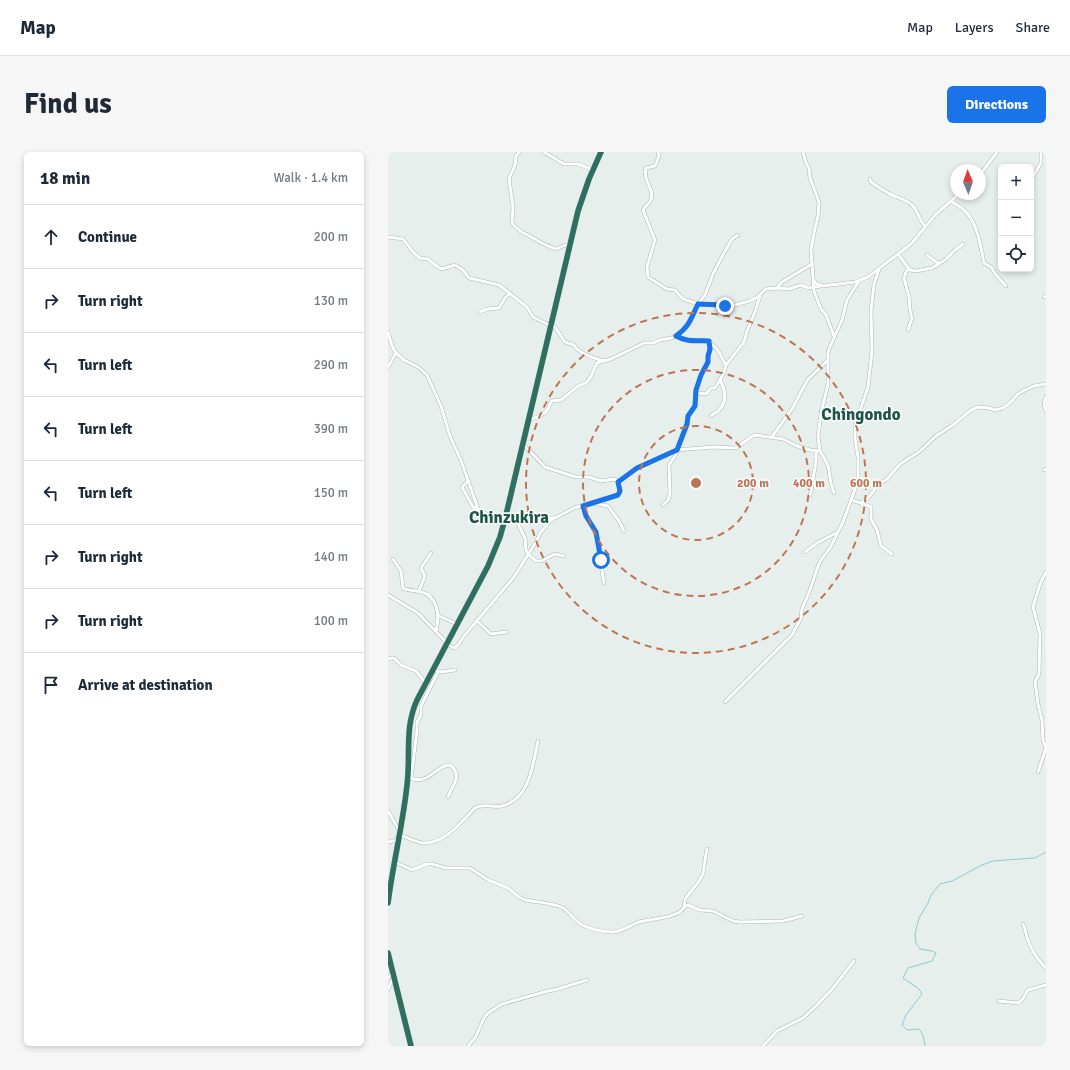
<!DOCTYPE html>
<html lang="en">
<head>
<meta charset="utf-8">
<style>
	body { margin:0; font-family:Signika,sans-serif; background:#f6f6f7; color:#1f2937 }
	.controls { position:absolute; right:12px; top:12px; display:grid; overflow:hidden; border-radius:6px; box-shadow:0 2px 6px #0003 }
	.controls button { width:36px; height:36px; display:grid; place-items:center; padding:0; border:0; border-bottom:1px solid #e0e1e3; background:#fff; color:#1f2937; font:20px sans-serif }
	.compass { position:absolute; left:562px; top:12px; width:36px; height:36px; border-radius:50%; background:#fff; box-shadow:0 2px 6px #0003; rotate:358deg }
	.stop { position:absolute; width:12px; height:12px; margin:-9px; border:3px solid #1a73e8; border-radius:50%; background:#fff }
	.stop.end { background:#1a73e8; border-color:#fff; box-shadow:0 1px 4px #0008 }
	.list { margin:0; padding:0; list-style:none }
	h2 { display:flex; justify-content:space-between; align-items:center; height:52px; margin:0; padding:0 16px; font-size:17px }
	h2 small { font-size:13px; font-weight:400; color:#747a83 }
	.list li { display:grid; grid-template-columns:26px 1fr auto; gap:12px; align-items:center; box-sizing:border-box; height:64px; padding:0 16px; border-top:1px solid #e0e1e3 }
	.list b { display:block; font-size:15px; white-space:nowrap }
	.list em { font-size:13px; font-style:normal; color:#747a83 }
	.icon { flex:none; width:22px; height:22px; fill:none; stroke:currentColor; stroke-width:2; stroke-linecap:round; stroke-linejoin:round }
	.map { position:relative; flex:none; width:658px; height:894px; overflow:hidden; border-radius:6px }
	header { display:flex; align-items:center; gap:24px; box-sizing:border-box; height:56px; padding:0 20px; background:#fff; border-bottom:1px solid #e0e1e3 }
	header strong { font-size:19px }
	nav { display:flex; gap:22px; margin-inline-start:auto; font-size:14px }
	.intro { display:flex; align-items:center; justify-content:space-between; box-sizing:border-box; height:96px; padding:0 24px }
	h1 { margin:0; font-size:28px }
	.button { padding:10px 18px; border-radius:6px; background:#1a73e8; color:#fff; font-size:14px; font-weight:700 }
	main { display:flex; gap:24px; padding:0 24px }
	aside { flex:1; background:#fff; border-radius:6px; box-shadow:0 2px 6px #0003 }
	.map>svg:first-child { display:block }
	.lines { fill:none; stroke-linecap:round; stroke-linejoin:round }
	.stream { stroke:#8ec9d4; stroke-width:1 }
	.minor-casing { stroke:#a8b8b2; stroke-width:4 }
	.highway-casing { stroke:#c2cac8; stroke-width:6 }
	.minor { stroke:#fff; stroke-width:3 }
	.highway { stroke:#2f6f62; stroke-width:5.5 }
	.route { stroke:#1a73e8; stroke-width:5 }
	.ring { fill:none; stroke:#c07456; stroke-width:2; stroke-dasharray:7 5 }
	.labels { text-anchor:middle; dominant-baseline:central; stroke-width:3.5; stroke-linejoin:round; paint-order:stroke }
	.quarter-label { font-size:17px; font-weight:bold; fill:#1f5548; stroke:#f7fbf9 }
	.centre { fill:#c07456; stroke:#f7fbf9; stroke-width:2 }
	.ring-label { font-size:12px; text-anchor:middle; font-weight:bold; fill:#c07456; stroke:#f7fbf9; stroke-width:3.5; stroke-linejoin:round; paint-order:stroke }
</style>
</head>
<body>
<header>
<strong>Map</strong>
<nav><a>Map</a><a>Layers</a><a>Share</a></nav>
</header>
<div class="intro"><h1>Find us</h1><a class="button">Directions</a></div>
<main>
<aside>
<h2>18 min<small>Walk · 1.4 km</small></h2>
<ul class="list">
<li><svg class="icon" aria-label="ahead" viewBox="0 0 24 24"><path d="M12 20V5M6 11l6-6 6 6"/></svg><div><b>Continue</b></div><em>200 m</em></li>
<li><svg class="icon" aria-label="right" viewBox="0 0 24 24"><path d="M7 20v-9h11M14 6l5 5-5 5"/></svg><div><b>Turn right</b></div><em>130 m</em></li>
<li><svg class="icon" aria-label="left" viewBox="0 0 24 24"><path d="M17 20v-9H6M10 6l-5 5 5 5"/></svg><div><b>Turn left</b></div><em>290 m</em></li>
<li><svg class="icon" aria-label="left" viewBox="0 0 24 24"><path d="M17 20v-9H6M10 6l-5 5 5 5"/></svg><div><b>Turn left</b></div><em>390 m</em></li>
<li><svg class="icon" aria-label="left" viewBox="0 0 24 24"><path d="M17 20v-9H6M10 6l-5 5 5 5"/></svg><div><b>Turn left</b></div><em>150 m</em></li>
<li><svg class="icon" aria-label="right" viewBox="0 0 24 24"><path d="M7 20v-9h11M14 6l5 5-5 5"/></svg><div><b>Turn right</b></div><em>140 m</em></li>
<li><svg class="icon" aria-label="right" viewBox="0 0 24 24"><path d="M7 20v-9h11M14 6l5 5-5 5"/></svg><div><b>Turn right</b></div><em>100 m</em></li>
<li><svg class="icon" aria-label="arrive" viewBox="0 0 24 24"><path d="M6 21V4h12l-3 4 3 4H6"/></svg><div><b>Arrive at destination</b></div></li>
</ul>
</aside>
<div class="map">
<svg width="658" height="894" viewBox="0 0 658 894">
	<rect width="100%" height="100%" fill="#e6efeb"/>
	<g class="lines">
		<!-- stream -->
		<polyline class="stream" points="537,894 535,883 531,877 519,878 514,873 518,863 534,842 531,837 515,826 520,816 544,809 548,801 544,799 532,797 528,791 527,782 531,766 540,751 543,743 552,732 564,729 594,713 605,709 647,706 658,700"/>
		<defs>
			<g id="minor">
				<path d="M131,0L128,4L127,13L121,27L125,55L124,71C130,80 137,81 145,86C153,91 160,95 169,97L177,93H182"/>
				<polyline points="156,0 176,12 190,12 205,18"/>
				<path d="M270,0L271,4L267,14L258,16C254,28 267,37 263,48C261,52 257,54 255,58L267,88L259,115L260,125L279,137L287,138L295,147L310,152L334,153L337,154H344L361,149L368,146L378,137L389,136L401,137L413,133L420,136L433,134"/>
				<polyline points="415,0 418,11 421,16 422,26 431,50 430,64 427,76 423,98 426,139 433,157 438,163 446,184"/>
				<polyline points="592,23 609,0"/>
				<polyline points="646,23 653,11 653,0"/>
				<path d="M482,27L483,30C489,34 497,40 504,43C511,46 519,48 524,53C531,59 530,68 537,74"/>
				<path d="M563,49C567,52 572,54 576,58C589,69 593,95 596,111L603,115L608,123L618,134"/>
				<path d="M0,85L15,87L26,101L32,106L40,107L50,115L54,117L67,113L75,118L81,126L111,133L139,155L145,165L163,174L167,175L177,190L186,193C191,202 206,206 216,209"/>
				<polyline points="510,102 522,118 528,119 544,116 557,108 567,98 575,92"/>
				<polyline points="539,103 548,110 551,111"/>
				<polyline points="426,129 429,132 435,134 467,130 480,125 523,92 548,62 571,42"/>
				<polyline points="389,136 394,130 424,112"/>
				<polyline points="656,145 658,144"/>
				<polyline points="92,160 99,157 111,156 117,146 122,141"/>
				<polyline points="520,178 524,166 522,158 521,145 516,126 518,120 521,116"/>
				<polyline points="0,180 4,194 8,201 16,208 30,215 39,223 53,254 62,284 74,311 90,357 100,363 108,364 118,363 127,366 150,364 162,366 167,366 186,356 230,343 232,339 230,330 249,316 287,298 326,295 348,296 366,283 395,287 409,294 422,298 432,299"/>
				<path d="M288,184C300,191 309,188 321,189L329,197L338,213C337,219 331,230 327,236H323L318,242L311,241L307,243"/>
				<polyline points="338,213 356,190 359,179 367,160 372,144"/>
				<polyline points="0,215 8,201"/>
				<polyline points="658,245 656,252 658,259"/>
				<path d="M323,264C326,261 329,261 331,258C340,250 337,235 331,227"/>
				<path d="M141,267C152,266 161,260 163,249L173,248L190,234L198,231L202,226L209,211L223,207L256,191H265L272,188L284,186L297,177L303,169L310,152L317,143L325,122L337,99L344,87L350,83"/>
				<polyline points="383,286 404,257 420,227 439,209"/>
				<polyline points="135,292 157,315 188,325 200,325 214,329 225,327 231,329"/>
				<polyline points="656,318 658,317"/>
				<polyline points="80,329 74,335 85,355 90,357"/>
				<polyline points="446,341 443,331 440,313 432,299 430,285 433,261 440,232 440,201 441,197 454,168 459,148 471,129"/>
				<polyline points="422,343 423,340 428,309 428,299"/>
				<polyline points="463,348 473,351 481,345 490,333 499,327 512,312 531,300 548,284 565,273 583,258 590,255 601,256 607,258 615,256 623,250 630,242 637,238 646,234 658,232"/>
				<polyline points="204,351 220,354 231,369 236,379"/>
				<polyline points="473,351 483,355 483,367 489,378 493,394 504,402"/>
				<polyline points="275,353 280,348 282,341 281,313 287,304 294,286 300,271 300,264 307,254 308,238 313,223 320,210 320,204 323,197 322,189"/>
				<path d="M195,354C198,366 206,375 209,387L216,431"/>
				<polyline points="127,366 137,386 138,398 140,402 148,409 153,409 167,402 176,404"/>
				<polyline points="417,400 429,391 448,381"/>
				<path d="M5,407L13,419L15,436C20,439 27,438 33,440C50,444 52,464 48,479"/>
				<polyline points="31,439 37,424 33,416 43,401"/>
				<polyline points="0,443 30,461 59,491"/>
				<polyline points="49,463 69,472"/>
				<polyline points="89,469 103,482 118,480"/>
				<polyline points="59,492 66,496 70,493 76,484 126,425 148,390 152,381 165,366"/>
				<polyline points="0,507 4,506 6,506 13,513 28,519 38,532"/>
				<polyline points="49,519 53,520 67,518"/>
				<polyline points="337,550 404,483 413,466 414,457 422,438 430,414 433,408 442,396 455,370 466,340 470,327 470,305 467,286 467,273 480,235 484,199 483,159 486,132 491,117"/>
				<polyline points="650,620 658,596 655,588 654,568 650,552 647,530 651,522 652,482 645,455 652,432 658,420"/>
				<path d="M22,626C41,634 47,613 62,613C76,624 64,633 60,645"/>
				<polyline points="23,626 29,579 29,570 33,563 33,554 50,520"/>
				<polyline points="0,659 12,680"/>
				<path d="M11,683C19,685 27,690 35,691C57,692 73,670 87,656C96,651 104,656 114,654C142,647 145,612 150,589"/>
				<polyline points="0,690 10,688"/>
				<path d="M7,710L24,718L39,712H44L58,716H82L100,728L120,736L131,745L137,748C147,750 167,751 175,756C184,762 188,772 199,775C207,778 216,780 225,780C235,780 242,773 251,770C261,767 292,766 296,755C297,752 296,749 298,746C303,737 312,732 315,721C317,713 317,705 319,697"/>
				<polyline points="296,755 300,753 312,758 325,759 345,769 352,770 395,769 414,764"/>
				<path d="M635,772C638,777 637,780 639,785C642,796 650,809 658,816"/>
				<polyline points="0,826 4,821"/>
				<polyline points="0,838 5,826"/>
				<polyline points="611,849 630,851 634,848 640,838 658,833"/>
				<polyline points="80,894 87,886 96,866 100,861 114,852 160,839 170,837 199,828"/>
				<polyline points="375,894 389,879 415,866 428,854 445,836 466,809"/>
			</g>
			<g id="highway">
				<path d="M0,751C5,711 15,672 19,633C23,602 16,577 29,548L100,414L112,385L118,363L190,59L201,27L213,0"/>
				<polyline points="0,801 23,894"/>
			</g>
		</defs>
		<!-- minor casing -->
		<use href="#minor" class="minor-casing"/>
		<!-- highway casing -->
		<use href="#highway" class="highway-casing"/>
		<!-- minor -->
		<use href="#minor" class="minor"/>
		<!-- highway -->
		<use href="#highway" class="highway"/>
	</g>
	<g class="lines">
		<!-- route -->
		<path class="route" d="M213,408L208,380L198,364L195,354L230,343L232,339L230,330L249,316L289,298L299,272L300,264L307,254L308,238L313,223L320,210V204L322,197L321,189C308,188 301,191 288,184C302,174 303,166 310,152L334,153L337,154"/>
	</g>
	<!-- distance rings -->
	<g class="ring">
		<circle cx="308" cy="331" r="57"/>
		<circle cx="308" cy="331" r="113"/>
		<circle cx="308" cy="331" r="170"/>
	</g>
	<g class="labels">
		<!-- quarter labels -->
		<g class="quarter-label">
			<text x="473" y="262">Chingondo</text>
			<text x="121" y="365">Chinzukira</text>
		</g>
	</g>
	<circle cx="308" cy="331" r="6" class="centre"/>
	<g class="ring-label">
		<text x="365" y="335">200 m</text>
		<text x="421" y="335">400 m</text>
		<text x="478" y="335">600 m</text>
	</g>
</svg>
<div class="controls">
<button>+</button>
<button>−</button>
<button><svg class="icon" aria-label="locate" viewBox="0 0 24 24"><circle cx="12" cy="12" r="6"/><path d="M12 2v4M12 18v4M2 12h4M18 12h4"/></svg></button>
</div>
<svg class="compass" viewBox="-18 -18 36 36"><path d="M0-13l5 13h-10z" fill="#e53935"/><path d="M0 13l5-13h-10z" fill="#747a83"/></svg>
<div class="stop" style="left:213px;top:408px"></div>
<div class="stop end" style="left:337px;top:154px"></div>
</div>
</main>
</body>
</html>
